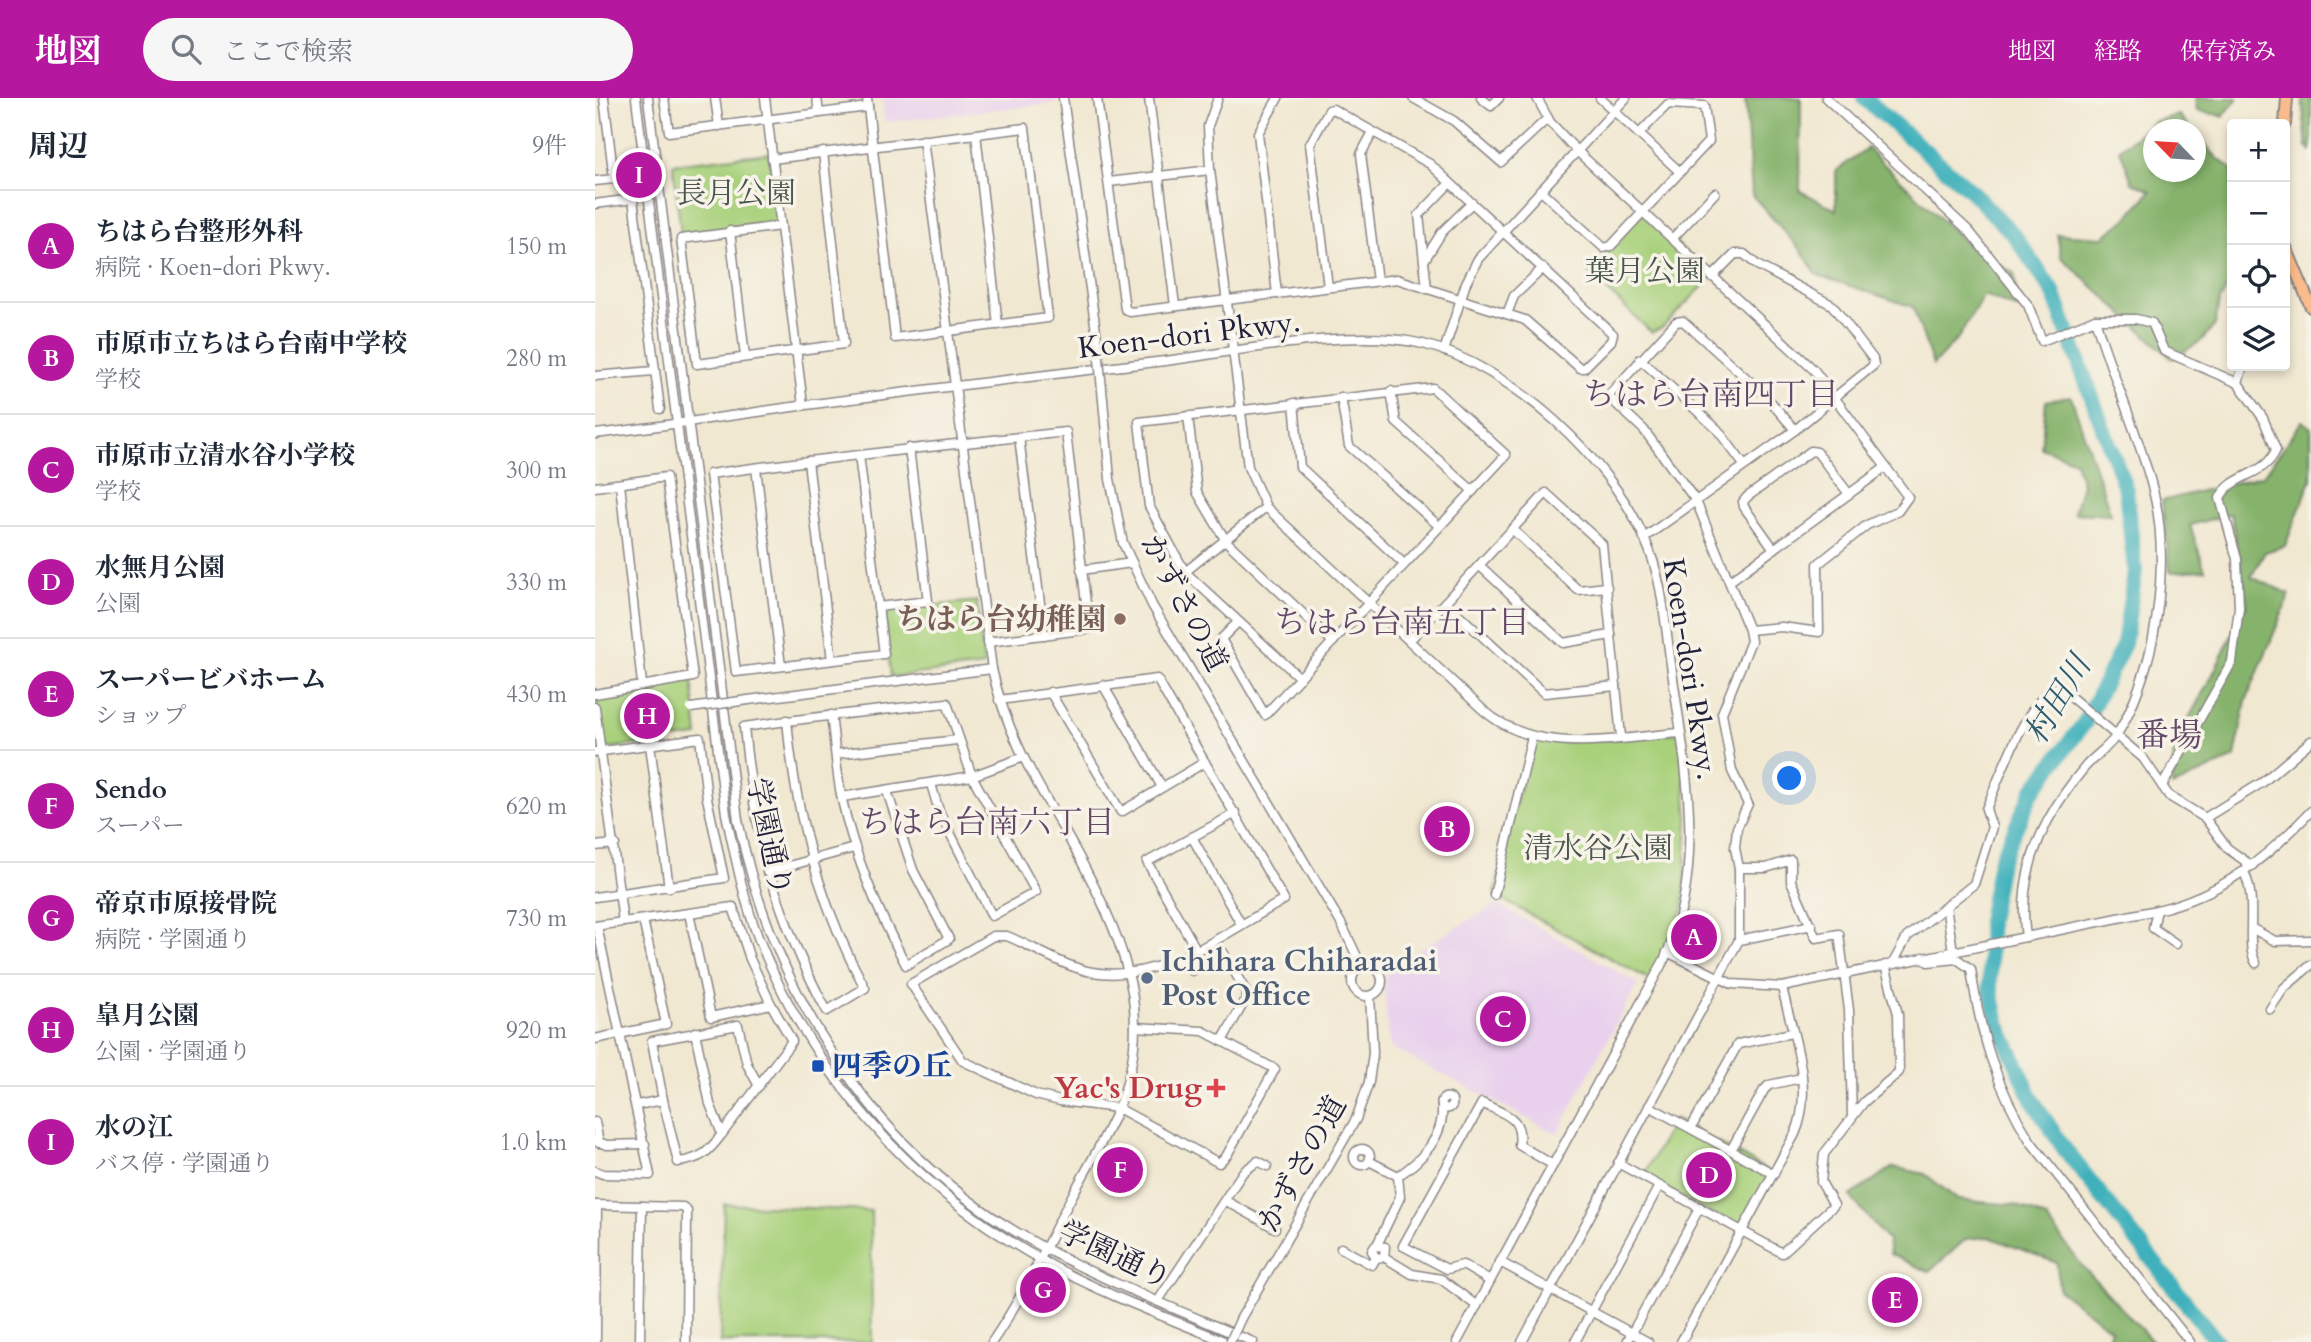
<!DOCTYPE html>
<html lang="ja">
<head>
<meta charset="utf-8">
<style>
	body { margin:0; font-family:Cardo,"Noto Serif JP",serif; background:#f6f6f7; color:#1f2937 }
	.controls { position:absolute; right:21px; top:21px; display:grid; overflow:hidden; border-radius:7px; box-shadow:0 4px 10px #0003 }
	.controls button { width:63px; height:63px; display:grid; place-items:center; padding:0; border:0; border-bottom:2px solid #e0e1e3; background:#fff; color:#1f2937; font:35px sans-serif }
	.compass { position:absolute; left:1548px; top:21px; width:63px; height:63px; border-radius:50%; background:#fff; box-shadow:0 4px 10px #0003; rotate:295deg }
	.you { position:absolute; left:1195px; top:681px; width:24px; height:24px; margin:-18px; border:5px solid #fff; border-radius:50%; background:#1a73e8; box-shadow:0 0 0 10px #1a73e833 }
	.badge { display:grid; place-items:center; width:46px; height:46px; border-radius:50%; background:#b5179e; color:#fff; font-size:23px; font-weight:700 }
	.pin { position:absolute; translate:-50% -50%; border:4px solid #fff; box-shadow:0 2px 7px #0006 }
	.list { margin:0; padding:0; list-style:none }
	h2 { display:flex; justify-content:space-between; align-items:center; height:91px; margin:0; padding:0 28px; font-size:30px }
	h2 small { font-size:23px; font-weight:400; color:#747a83 }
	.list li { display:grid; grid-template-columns:46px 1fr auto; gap:21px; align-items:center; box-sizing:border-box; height:112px; padding:0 28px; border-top:2px solid #e0e1e3 }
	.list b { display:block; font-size:26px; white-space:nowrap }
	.list p { margin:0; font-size:23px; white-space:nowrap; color:#747a83 }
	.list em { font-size:23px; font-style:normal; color:#747a83 }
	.icon { flex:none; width:38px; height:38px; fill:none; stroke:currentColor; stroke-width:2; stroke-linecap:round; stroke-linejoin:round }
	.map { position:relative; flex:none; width:1716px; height:1244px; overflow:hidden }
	header { display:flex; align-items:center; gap:42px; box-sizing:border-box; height:98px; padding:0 35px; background:#b5179e; color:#fff }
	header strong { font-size:33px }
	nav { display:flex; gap:38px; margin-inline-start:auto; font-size:24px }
	.search { width:490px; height:63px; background:#f6f6f7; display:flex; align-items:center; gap:18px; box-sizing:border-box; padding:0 24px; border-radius:38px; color:#747a83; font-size:26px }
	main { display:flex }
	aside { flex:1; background:#fff }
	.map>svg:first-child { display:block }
	.built { fill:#e9d1ed }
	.green { fill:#a9d17c; stroke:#667a5c; stroke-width:2 }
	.forest { fill:#86b36c; stroke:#546a54; stroke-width:2 }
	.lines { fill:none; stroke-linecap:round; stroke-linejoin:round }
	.river { stroke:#41b1bc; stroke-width:16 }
	.minor-casing { stroke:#8a8586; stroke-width:11 }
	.major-casing { stroke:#8a8586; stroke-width:14 }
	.minor { stroke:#fff; stroke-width:8 }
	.major { stroke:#fbbb8c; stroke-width:10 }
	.minor-bridge-casing { stroke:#8a8586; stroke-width:11; stroke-linecap:butt }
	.minor-bridge { stroke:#fff; stroke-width:8 }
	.education-dot { fill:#8d6e63; stroke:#f7f3e8; stroke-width:2.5 }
	.service-dot { fill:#5c6f8a; stroke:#f7f3e8; stroke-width:2.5 }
	.transit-dot { fill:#1a4fb4; stroke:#f7f3e8; stroke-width:2.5 }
	.health-dot { fill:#e0444e; stroke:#f7f3e8; stroke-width:2.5 }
	.labels { text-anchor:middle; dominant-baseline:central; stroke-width:7; stroke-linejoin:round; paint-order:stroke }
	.park-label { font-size:30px; fill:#4a574e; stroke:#f7f3e8 }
	.street-label { font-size:30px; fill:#22223b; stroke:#f7f3e8 }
	.education-label { font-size:30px; font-weight:bold; fill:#785e54; stroke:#f7f3e8; text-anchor:end }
	.service-label { font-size:30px; font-weight:bold; fill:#4e5e75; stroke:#f7f3e8; text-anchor:start }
	.transit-label { font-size:30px; font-weight:bold; fill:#164399; stroke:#f7f3e8; text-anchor:start }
	.health-label { font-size:30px; font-weight:bold; fill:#be3a42; stroke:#f7f3e8; text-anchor:end }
	.neighbourhood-label { font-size:32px; fill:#634868; stroke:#f7f3e8 }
	.water-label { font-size:32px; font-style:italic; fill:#2e5b6f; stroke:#f7f3e8 }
	.quarter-label { font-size:33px; fill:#634868; stroke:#f7f3e8 }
</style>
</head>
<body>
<header>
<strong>地図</strong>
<div class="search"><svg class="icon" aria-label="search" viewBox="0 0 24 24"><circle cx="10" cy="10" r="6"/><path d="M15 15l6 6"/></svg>ここで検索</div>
<nav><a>地図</a><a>経路</a><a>保存済み</a></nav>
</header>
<main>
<aside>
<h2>周辺<small>9件</small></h2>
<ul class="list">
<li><span class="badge">A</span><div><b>ちはら台整形外科</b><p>病院 · Koen-dori Pkwy.</p></div><em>150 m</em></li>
<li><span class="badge">B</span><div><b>市原市立ちはら台南中学校</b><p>学校</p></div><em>280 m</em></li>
<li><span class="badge">C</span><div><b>市原市立清水谷小学校</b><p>学校</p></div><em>300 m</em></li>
<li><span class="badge">D</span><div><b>水無月公園</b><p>公園</p></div><em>330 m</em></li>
<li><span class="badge">E</span><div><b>スーパービバホーム</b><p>ショップ</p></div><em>430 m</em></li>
<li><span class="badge">F</span><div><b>Sendo</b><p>スーパー</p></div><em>620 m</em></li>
<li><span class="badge">G</span><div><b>帝京市原接骨院</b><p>病院 · 学園通り</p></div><em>730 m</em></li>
<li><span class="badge">H</span><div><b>皐月公園</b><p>公園 · 学園通り</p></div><em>920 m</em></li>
<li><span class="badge">I</span><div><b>水の江</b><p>バス停 · 学園通り</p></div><em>1.0 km</em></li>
</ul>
</aside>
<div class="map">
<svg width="1716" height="1244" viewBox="0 0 1716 1244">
	<rect width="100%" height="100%" fill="#f7f3e8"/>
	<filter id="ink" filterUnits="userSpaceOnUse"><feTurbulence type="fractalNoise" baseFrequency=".0143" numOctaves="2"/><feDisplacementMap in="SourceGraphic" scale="14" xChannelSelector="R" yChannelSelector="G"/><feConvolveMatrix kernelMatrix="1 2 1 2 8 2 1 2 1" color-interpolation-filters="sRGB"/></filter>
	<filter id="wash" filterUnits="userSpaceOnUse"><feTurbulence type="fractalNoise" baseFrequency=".00686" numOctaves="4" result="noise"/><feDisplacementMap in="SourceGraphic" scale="28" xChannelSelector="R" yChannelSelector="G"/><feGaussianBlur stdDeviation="1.57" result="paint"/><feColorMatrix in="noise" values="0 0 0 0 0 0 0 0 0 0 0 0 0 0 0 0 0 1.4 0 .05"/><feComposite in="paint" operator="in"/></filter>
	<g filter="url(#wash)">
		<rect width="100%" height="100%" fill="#f1e8d1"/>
		<!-- built -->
		<g class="built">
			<polygon points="287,0 460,0 461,5 290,24"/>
			<polygon points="902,806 1043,885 962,1036 795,949 789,893 792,870"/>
		</g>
		<!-- green -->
		<g class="green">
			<polygon points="174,55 183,126 86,136 78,66"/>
			<polygon points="1048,113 1117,179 1067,230 1056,234 993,174"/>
			<polygon points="382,503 389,568 296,579 288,513"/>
			<polygon points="97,581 103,638 8,651 1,597"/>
			<polygon points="1085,635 1093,720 1088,811 1057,883 899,797 937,639 964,644"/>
			<polygon points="1079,1021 1179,1076 1148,1133 1048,1079"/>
			<polygon points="129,1106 276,1113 277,1244 125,1244"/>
		</g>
		<!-- forest -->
		<g class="forest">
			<polygon points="1150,0 1206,0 1205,93 1241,112 1241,73 1272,50 1376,150 1419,175 1423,211 1389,197 1363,240 1338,267 1318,209 1222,177 1205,151 1157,97"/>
			<polygon points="1600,0 1643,0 1628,18 1602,13"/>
			<polygon points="1707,0 1716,0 1716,53 1712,49"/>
			<polygon points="1584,17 1596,31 1559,32 1559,74 1601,74 1601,36 1622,60 1637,71 1637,181 1624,204 1620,227 1606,243 1577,261 1466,159 1462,136 1508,139 1529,123 1556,93 1537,84 1525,51 1560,23"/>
			<polygon points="1476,298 1516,417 1479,415 1487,386 1480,363 1446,350 1451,303"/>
			<polygon points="1707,323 1716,330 1716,382 1690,448 1670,454 1656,479 1695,496 1651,603 1640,659 1577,689 1579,647 1617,578 1652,506 1636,416 1595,427 1610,472 1575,474 1567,403 1669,377"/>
			<polygon points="1298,1069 1330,1076 1363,1102 1421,1107 1451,1120 1488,1169 1558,1244 1511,1244 1516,1231 1464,1192 1462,1165 1394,1139 1371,1141 1334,1174 1295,1156 1293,1143 1255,1098"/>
		</g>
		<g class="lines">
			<!-- river -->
			<polyline class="river" points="1269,0 1374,91 1419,137 1458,194 1531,392 1540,473 1529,546 1490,624 1437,694 1405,764 1394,823 1395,889 1403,925 1438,1003 1468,1049 1622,1244"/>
		</g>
	</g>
	<g filter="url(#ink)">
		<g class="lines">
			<defs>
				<g id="minor">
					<path d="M41,0L131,716C140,757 148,800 163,839C218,979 320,1093 452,1165C508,1196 571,1219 631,1244"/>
					<path d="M53,0L143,722C177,890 273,1046 423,1135C497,1179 579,1210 658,1244"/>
					<polyline points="69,0 74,34 273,9"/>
					<polyline points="120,0 124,28"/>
					<polyline points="170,0 208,307"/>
					<polyline points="222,0 224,15"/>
					<polyline points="468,0 502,240"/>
					<polyline points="502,0 530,211 535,214 802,181 930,222 985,270 989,270 1016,243 1018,236 835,66 738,11 734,12 715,46 733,189"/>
					<polyline points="554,0 580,208"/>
					<path d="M623,0L613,28L615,72L653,369L671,409L887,611C942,660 1018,640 1085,635"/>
					<polyline points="818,0 859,23 906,64 953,20"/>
					<polyline points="886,0 896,8 904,0"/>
					<polyline points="942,0 955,24 982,53 1219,272 1313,399 1303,413 1272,427 1223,466 1224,534 1187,529 1154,532"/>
					<polyline points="1005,0 1085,74"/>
					<polyline points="1231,0 1374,133 1433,207 1447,243 1500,221 1541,221 1557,225 1569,253 1643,285"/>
					<polyline points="778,34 766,56 782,183"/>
					<polyline points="381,36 403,227"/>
					<path d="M328,42L397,571C415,652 454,701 491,772C531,850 560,923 523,1010C510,1041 492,1070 476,1100C451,1148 428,1199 397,1244"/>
					<polyline points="177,61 430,30 453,220 300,240 272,0"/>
					<polyline points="0,83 19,81 9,0"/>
					<polyline points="514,84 615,72"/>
					<polyline points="945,92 1009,150 1016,148 1114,43 1109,8 1073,6 1044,36"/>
					<polyline points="0,106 38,101 65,311"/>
					<polyline points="186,128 86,141 102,266 249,246 228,54"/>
					<polyline points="135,133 150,258"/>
					<polyline points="1077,141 1120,95"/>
					<polyline points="830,161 847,134 877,105"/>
					<polyline points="832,191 824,117 855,85"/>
					<polyline points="682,196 663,35 683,0"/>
					<polyline points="912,216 919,198 948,170"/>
					<polyline points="849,253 871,185 883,161 1031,0"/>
					<polyline points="1045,261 1122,331 1149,367"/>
					<polyline points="0,278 59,273"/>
					<polyline points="796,293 801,324 878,393"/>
					<polyline points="746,299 754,348 844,428"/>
					<polyline points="508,302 515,381 528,445 557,507 747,827 767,869"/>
					<polyline points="699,305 705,369 809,466"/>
					<polyline points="593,318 602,394 631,443 738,544"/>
					<path d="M0,336C71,328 140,317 211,307C330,291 450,277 570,263C646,253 755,229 828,246C916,268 1017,362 1051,444C1066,478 1069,515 1074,552C1087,652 1115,767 1069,862L862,1244"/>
					<polyline points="424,339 449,537"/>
					<path d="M264,357L289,556L141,574L115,376C234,359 352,347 471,334L494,531L393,544"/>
					<polyline points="213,363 237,562"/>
					<polyline points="161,370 186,568"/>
					<polyline points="25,386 47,586"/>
					<polyline points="0,389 71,379 98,579 0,596"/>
					<polyline points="917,431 983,492 1012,489"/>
					<polyline points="1049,440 1200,332 1279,267 1278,261 1237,207 1162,167 1149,156 1140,156 1117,179"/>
					<polyline points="1179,451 1149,409 1148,404 1152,399 1216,353 1222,354 1254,396"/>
					<polyline points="884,467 968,545 1016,537"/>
					<polyline points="486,472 537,465"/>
					<polyline points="590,474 671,409"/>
					<polyline points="1135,483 1291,369"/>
					<polyline points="850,504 949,595 1021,588"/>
					<polyline points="283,509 333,503 314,350"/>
					<polyline points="643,524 626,541 670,617 911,357 838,290 544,324 554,408 590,474 705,580"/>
					<polyline points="815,542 951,395 1007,446 1026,639"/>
					<polyline points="508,587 567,689"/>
					<polyline points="455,594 526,714 610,664"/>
					<polyline points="153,602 397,571"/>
					<path d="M404,602L562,581L689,802C631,834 566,886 497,874C469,869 439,849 412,838H398L316,886L368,963L441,997L465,1003L523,1010L624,1065L632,1057L680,971L608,933L540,929"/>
					<polyline points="0,609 28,824 0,828"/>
					<path d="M236,617C240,645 241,674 247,702C260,761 283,814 311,867L354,841L318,772L292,693"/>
					<path d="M192,622C200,718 224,805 270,890L232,913C181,819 159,736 149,629C216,619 284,612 352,605L377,678L441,794L397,818L344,713L336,686"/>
					<polyline points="55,647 74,790"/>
					<polyline points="0,654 105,640 112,700 129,780 0,799"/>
					<polyline points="241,656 362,642"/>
					<path d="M1567,688L1637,564L1644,510L1642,461L1625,400C1637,375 1670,379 1681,352L1668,320L1643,285L1648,268"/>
					<polyline points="247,699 377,678 426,660"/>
					<polyline points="1610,720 1668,684 1716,643"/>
					<polyline points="597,739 646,826"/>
					<polyline points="0,748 20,746"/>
					<polyline points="1144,770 1171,770 1196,762 1196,783 1221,840 1244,836 1254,912 1257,1017"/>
					<polyline points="172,774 259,750"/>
					<path d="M1649,774C1664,805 1649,845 1661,865"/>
					<polyline points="899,797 937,639"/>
					<polyline points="1351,808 1358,853"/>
					<polyline points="1562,812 1558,830 1581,846"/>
					<polyline points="28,824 138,809 155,861 176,906 116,919 94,815"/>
					<polyline points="1658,831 1680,843 1716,842"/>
					<path d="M1431,839C1421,775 1449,717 1490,669C1500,657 1516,648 1523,635C1539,608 1552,571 1558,540C1567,494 1570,438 1558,392C1543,334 1517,278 1500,221"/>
					<polyline points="1144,842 1217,827"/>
					<polyline points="601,851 552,764 641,715"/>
					<path d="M1072,854L1137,886L1187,889L1562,812C1626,797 1672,760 1716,713"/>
					<path d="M1328,859L1333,864L1362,861L1376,871C1385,935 1401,989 1436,1044L1595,1244"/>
					<path d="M1298,865L1312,839L1379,786L1397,729L1391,711C1405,680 1431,599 1464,589L1548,660L1574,698L1610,720L1632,750L1657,768"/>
					<circle cx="772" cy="883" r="15"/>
					<polyline points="597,873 628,854 653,897 627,943"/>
					<polyline points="1675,911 1689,890 1716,867"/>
					<polyline points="100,934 115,1006 127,1036 197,943 176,906"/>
					<polyline points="0,941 71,926 48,822"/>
					<circle cx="852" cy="1005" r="5.5"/>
					<polyline points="68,1002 57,943 143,927 152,966 164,988"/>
					<path d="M42,1007L68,1002L83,1064C106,1061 113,1055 127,1036"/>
					<polyline points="1054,1008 1179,1076"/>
					<polyline points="0,1024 4,1045"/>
					<polyline points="1096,1030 1143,946 1197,935"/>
					<polyline points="0,1043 12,1047 50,1046"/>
					<circle cx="767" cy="1059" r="8"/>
					<polyline points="1136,1052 1169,992 1174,987 1206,980"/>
					<polyline points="774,1063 803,1078"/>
					<polyline points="1023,1065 1187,1155 1239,1107 1226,1084 1229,1056 1269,1004 1304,974 1303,916 1290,867"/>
					<polyline points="0,1073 8,1076 55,1077 2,828"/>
					<polyline points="631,1103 680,1130"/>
					<polyline points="0,1107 88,1109 92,1113 91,1244"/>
					<path d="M782,1147L805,1099L803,1078C826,1063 850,1038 847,1008"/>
					<polyline points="746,1150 777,1167 781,1160"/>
					<polyline points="789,1159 790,1149 780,1148 777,1153 781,1160 789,1159 817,1176 846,1181 882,1208"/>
					<polyline points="905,1164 1053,1244"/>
					<path d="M895,1183L868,1167L852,1171L808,1148L887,1005C910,1017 928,1018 924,1047L958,1067"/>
					<polyline points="563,1203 648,1074 663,1063 672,1068"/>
					<polyline points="646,1220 761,1021 774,984 778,955 775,898"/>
					<polyline points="1,1244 2,1107"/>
					<polyline points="45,1244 47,1108"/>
					<polyline points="927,1244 1144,842 1144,770 1140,750 1142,730 1153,706 1137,673 1127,615 1156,543 1154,532 1101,403 1049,332 1015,300 1015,296 1081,224 1088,223 1169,296 1200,332"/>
					<polyline points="980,1244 1064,1088"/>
					<polyline points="1032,1244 1105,1109"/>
					<path d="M1086,1244L1200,1036C1220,991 1197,935 1187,889"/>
				</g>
				<g id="major">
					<polyline points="1690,26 1692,0"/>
					<polyline points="1690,147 1716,209"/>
				</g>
			</defs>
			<!-- minor casing -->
			<use href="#minor" class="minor-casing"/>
			<!-- major casing -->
			<use href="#major" class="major-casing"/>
			<!-- minor -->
			<use href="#minor" class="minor"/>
			<!-- major -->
			<use href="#major" class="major"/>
			<defs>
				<g id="minor-bridge">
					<polyline points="502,240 508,302"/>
					<polyline points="96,610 153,602"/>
					<polyline points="635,1244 646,1220"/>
				</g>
			</defs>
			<!-- minor-bridge casing -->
			<use href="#minor-bridge" class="minor-bridge-casing"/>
			<!-- minor-bridge -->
			<use href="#minor-bridge" class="minor-bridge"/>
		</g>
	</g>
	<!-- markers -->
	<circle class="education-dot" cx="525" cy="521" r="7"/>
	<circle class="service-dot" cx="552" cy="880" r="7"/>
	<rect class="transit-dot" x="216" y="961" width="14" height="14" rx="3.5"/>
	<path class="health-dot" d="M617.5 979.5h7v7h7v7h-7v7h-7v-7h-7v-7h7z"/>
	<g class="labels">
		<!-- park labels -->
		<g class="park-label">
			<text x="141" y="95">長月公園</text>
			<text x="1050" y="173">葉月公園</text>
			<text x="1003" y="750">清水谷公園</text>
		</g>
		<!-- street labels -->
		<g class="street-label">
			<text transform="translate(594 237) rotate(-7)">Koen-dori Pkwy.</text>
			<text transform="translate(589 505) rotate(62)">かずさの道</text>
			<text transform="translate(1095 571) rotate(81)">Koen-dori Pkwy.</text>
			<text transform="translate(174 739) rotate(78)">学園通り</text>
			<text transform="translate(707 1066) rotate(-61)">かずさの道</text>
			<text transform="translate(520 1157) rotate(25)">学園通り</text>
		</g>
		<!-- education labels -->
		<g class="education-label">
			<text x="511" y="521">ちはら台幼稚園</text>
		</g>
		<!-- service labels -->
		<g class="service-label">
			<text x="566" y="863">Ichihara Chiharadai<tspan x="566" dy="34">Post Office</tspan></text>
		</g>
		<!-- transit labels -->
		<g class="transit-label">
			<text x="237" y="968">四季の丘</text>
		</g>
		<!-- health labels -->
		<g class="health-label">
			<text x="607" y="990">Yac's Drug</text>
		</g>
		<!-- neighbourhood labels -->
		<g class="neighbourhood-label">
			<text x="1116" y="297">ちはら台南四丁目</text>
			<text x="807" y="525">ちはら台南五丁目</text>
			<text x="392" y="725">ちはら台南六丁目</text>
		</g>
		<!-- water labels -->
		<g class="water-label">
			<text transform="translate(1463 602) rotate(-59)">村田川</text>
		</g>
		<!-- quarter labels -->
		<g class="quarter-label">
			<text x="1574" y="637">番場</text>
		</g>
	</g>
</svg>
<div class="controls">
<button>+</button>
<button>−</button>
<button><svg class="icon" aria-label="locate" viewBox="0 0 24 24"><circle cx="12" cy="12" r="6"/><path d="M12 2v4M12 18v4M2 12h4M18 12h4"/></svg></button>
<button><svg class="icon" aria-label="layers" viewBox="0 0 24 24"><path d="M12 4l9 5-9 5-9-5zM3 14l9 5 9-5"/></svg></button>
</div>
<svg class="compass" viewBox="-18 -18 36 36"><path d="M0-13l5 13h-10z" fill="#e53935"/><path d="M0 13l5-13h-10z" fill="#747a83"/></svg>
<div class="you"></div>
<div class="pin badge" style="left:1099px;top:839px">A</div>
<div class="pin badge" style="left:852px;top:731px">B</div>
<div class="pin badge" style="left:908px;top:921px">C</div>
<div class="pin badge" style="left:1114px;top:1077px">D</div>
<div class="pin badge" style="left:1300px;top:1202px">E</div>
<div class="pin badge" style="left:525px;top:1072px">F</div>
<div class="pin badge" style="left:448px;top:1192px">G</div>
<div class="pin badge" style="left:52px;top:618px">H</div>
<div class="pin badge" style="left:44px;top:77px">I</div>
</div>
</main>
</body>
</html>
